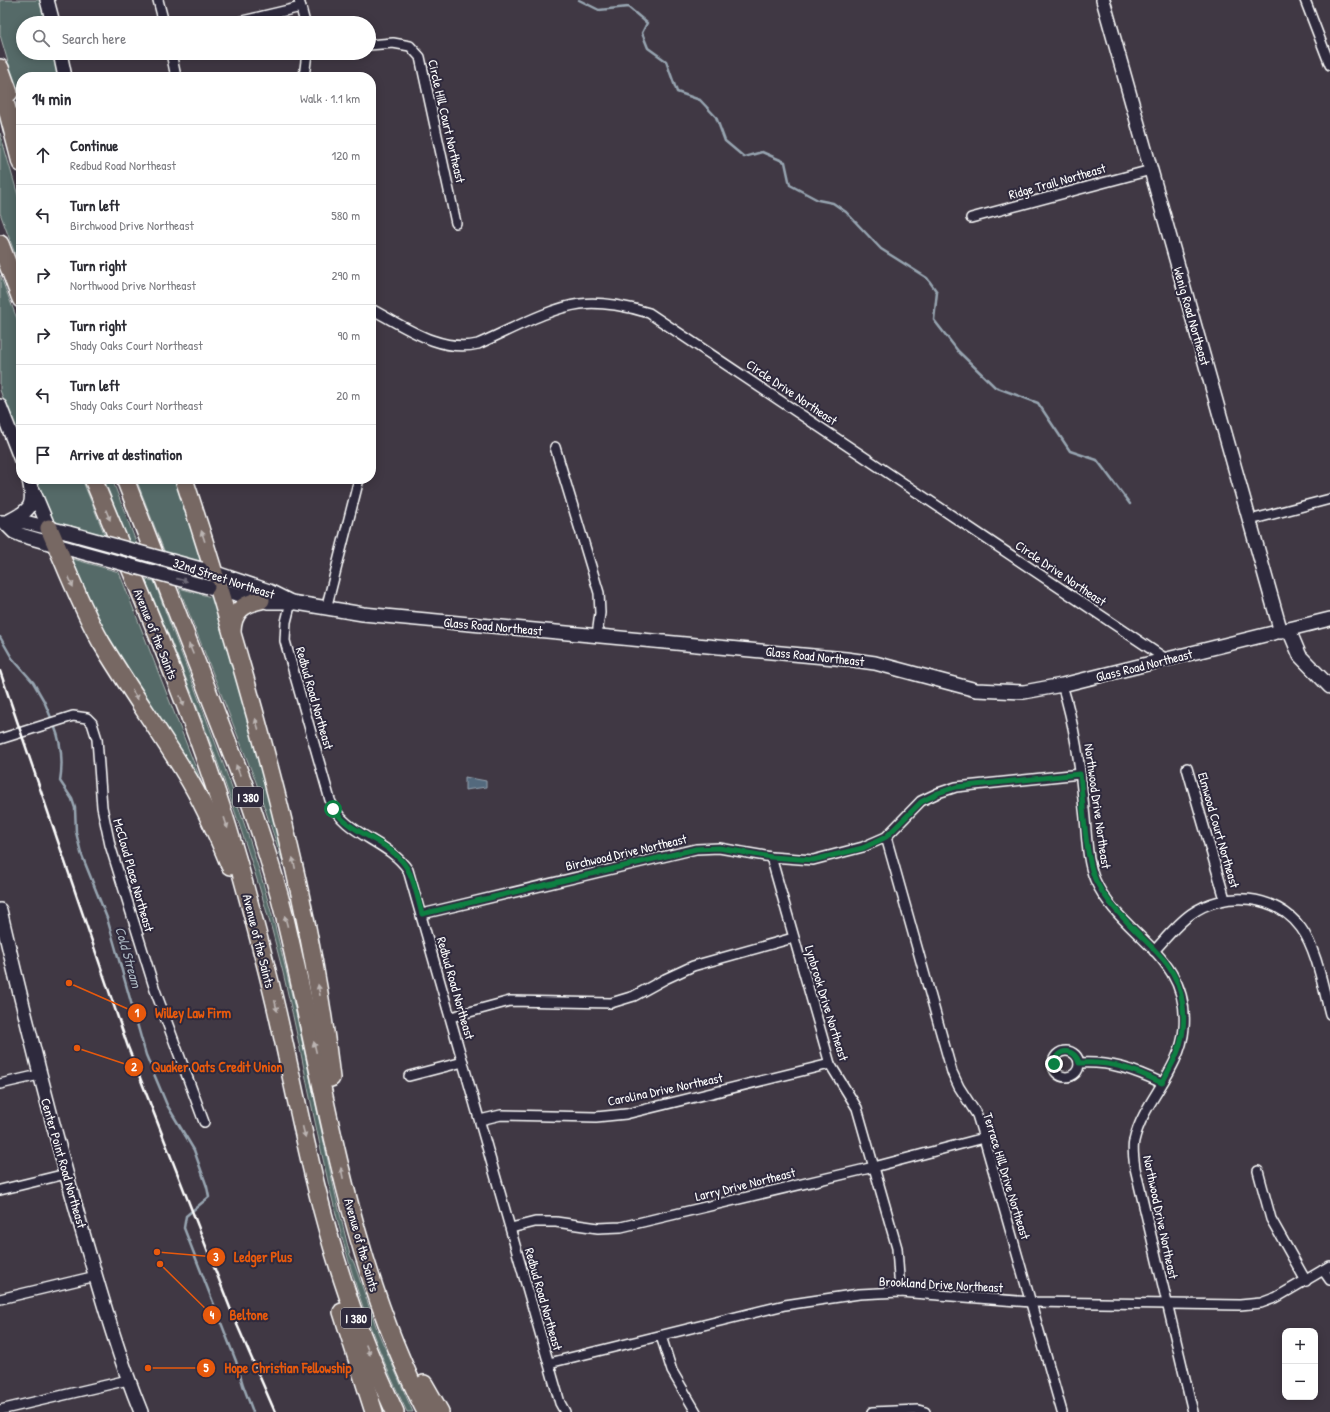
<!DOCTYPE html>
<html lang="en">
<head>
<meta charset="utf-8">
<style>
	body { margin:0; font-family:"Patrick Hand",sans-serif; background:#f2f2f3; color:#2b2b33 }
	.controls { position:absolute; right:12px; bottom:12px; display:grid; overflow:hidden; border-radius:8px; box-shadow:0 2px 10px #0003 }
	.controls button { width:36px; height:36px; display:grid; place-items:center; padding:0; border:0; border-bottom:1px solid #e1e1e2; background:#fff; color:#2b2b33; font:20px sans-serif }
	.stop { position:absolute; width:12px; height:12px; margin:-9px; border:3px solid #0b8043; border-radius:50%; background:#fff }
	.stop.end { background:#0b8043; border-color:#fff; box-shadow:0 1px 4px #0008 }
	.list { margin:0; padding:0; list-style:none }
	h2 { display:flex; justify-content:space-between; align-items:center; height:52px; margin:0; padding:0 16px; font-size:17px }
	h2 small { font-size:13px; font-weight:400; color:#7c7c81 }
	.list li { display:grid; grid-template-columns:26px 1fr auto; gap:12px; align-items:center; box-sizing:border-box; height:60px; padding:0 16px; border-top:1px solid #e1e1e2 }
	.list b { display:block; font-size:15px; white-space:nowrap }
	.list p { margin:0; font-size:13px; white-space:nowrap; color:#7c7c81 }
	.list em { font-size:13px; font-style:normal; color:#7c7c81 }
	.icon { flex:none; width:22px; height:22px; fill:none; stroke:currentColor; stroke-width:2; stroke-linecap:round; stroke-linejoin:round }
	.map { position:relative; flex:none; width:1330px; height:1412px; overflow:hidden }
	.search { position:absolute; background:#fff; box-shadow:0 2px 10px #0003; left:16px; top:16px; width:360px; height:44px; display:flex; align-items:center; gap:10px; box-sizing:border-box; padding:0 14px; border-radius:22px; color:#7c7c81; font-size:15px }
	.panel { position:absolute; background:#fff; box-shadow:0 2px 10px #0003; left:16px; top:72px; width:360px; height:412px; border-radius:16px }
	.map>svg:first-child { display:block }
	.green { fill:#556b67; stroke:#aab5b3 }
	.water { fill:#52697d; stroke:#97a5b1 }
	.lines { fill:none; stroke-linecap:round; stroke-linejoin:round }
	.stream { stroke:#97a5b1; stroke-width:2.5 }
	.street-casing { stroke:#fff; stroke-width:12 }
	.secondary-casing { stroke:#fff; stroke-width:16 }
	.highway-casing { stroke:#fff; stroke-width:20 }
	.street { stroke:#2f2a3d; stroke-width:9 }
	.secondary { stroke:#2f2a3d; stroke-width:13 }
	.highway { stroke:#776864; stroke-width:17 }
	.rail { stroke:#fff; stroke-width:2.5 }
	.secondary-bridge-casing { stroke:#fff; stroke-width:16; stroke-linecap:butt }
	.secondary-bridge { stroke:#2f2a3d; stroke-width:13 }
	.oneway { fill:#bbb4b2 }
	.oneway2 { fill:#6d6a77 }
	.route { stroke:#0b8043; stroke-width:5 }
	.labels { text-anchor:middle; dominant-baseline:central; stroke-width:4; stroke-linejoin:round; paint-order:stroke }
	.shield { fill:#2f2a3d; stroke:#c1bfc5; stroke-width:1 }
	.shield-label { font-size:12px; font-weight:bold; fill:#fff }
	.street-label { font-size:13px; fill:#fff; stroke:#2f2a3d }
	.water-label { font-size:14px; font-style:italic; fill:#a8b4be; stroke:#2f2a3d }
	.leader { fill:none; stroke:#e8590c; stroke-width:1.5 }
	.callout-dot { fill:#e8590c; stroke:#2f2a3d; stroke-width:1.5 }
	.mark-label { font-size:12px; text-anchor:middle; font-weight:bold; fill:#fff }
	.callout-label { font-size:14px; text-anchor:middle; font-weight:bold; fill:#e8590c; stroke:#2f2a3d; stroke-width:4; stroke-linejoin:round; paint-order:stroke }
</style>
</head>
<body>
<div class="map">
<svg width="1330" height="1412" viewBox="0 0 1330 1412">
	<rect width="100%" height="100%" fill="#403844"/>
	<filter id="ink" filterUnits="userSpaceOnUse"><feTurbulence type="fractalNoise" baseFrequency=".025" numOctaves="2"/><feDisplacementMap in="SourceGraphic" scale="8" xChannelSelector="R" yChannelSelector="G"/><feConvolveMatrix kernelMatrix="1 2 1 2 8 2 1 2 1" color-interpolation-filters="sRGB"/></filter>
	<g filter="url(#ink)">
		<!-- green -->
		<g class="green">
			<polygon points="0,0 42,0 47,23 23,23 23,53 54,53 60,77 21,77 21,106 0,35"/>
			<polygon points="0,133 21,206 21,270 0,213"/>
			<polygon points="0,275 21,329 21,448 0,390"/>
			<polygon points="33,479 82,479 106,538 50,523"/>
			<polygon points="104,479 112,479 138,547 130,545"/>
			<polygon points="136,479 176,479 201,549 201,561 199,563 165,553"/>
			<polygon points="73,559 119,572 201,781 196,783 92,614"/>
			<path d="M145,579L154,581C190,679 231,776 261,876C298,1001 318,1129 350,1255L354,1263L378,1332L413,1412H407C385,1366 365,1318 351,1269C317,1157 303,1042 272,930C238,811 194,693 145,579Z"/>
			<polygon points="179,588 218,599 250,715 290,884 256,782"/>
		</g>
		<!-- water -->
		<polygon class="water" points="465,777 486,781 486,787 465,790"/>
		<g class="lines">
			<!-- stream -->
			<g class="stream">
				<polyline points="579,0 599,10 628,7 647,23 642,33 648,48 666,61 677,92 700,100 716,117 725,141 744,157 762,152 785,162 790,185 818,200 833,203 846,212 881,249 927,278 937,292 934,320 958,351 995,387 1038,403 1070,451 1097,460 1130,504"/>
				<polyline points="0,637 12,658 33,682 44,701 52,720"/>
				<path d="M54,725C61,742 63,763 60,781L72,799L75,808L76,832L81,853L107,918L146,1055L167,1105L194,1150L207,1187L209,1197L186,1216L184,1228L236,1361L243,1385L253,1412"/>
			</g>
			<defs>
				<g id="street">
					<polyline points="158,0 164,23"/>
					<polyline points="299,0 305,23"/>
					<polyline points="1305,0 1330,65"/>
					<polyline points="234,23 301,7"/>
					<polyline points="369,45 393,43 410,46 420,57 456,223"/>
					<polyline points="171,53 176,77"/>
					<polyline points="304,77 307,53"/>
					<polyline points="971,218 1151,170"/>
					<path d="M371,309C404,326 439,353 478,344C508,331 549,308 580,304C601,301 630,307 649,313L1166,659"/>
					<polyline points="555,447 599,593 600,613 597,635"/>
					<polyline points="1250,520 1330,499"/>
					<path d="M291,602L286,622L285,641L330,800C343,835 388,840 408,870L560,1403L565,1412"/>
					<polyline points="326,609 359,479"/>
					<path d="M1062,685C1075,726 1080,766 1084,809C1087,832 1086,859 1095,880C1120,936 1190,954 1184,1028C1181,1070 1143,1101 1134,1141C1132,1149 1134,1160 1135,1168L1193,1412"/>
					<polyline points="0,739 73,716 87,718 92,723 97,739 102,807 110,845 155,990 204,1122"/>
					<polyline points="1187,768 1225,899"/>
					<polyline points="886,837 952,1072 959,1087 977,1115 984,1138 1062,1412"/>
					<polyline points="771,857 830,1064 857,1108 897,1248 900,1292"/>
					<polyline points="422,914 696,849 719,848 771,857 813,860 863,847 886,837 921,801 938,793 956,787 1080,774"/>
					<path d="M1154,951C1166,938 1177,924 1191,914C1224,890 1276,894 1301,928C1317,950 1323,988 1330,1014"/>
					<polyline points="451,1017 510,1001 611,1003 634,996 665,979 693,966 793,938"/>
					<circle cx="1066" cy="1064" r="13"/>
					<path d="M1079,1063C1110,1061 1135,1070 1162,1083"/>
					<polyline points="409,1076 463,1062"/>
					<polyline points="0,1084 39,1075"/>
					<polyline points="480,1120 501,1115 596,1117 626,1114 830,1064"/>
					<polyline points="1258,1171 1271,1219 1306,1281"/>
					<polyline points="0,1190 66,1174"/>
					<polyline points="511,1228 535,1222 556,1222 598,1228 621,1227 874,1167 984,1138"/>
					<polyline points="1323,1270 1330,1280"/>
					<polyline points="0,1299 96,1276"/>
					<polyline points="661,1336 672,1371 696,1412"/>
					<polyline points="549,1363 785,1305 859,1294 900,1292 1031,1302 1240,1305 1261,1303 1277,1297 1330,1266"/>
					<polyline points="0,1410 128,1380"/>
					<polyline points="872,1412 918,1410 925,1412"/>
				</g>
				<g id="secondary">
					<polyline points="47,0 53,23"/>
					<polyline points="1103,0 1281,632"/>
					<polyline points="60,53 65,77"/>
					<polyline points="0,406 21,460"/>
					<polyline points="33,490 49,528"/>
					<path d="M9,521C31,510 35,506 29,480"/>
					<polyline points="0,522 25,522 69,533"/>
					<polyline points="5,523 14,532 21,535 77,551"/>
					<polyline points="207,570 269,591 289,601"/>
					<polyline points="213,588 268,602 291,602 363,614 846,659 875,663 976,690 1024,692 1062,685 1330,619"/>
					<polyline points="1289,630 1300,656 1330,687"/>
					<path d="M0,910C25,1017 52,1124 82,1230C100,1291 117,1353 141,1412"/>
				</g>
				<g id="highway">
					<polyline points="0,68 9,93"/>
					<polyline points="0,82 21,163"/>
					<polyline points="0,244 21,299"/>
					<path d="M93,479C149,614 209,749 246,891C258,935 270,980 280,1025C300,1115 317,1206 347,1293C360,1334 377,1373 395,1412"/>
					<path d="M125,479L243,782C260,831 277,881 288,931C326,1093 349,1263 426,1412"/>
					<path d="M184,479C210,557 233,635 255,714C288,834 317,954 331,1078"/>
					<path d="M49,528C66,567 80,605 101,642C128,687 158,729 185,773C203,802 217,834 230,866"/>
					<path d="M232,631C233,611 243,604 261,600"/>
					<polyline points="342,1312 374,1412"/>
					<polyline points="424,1384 440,1412"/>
				</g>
			</defs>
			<!-- street casing -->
			<use href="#street" class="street-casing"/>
			<!-- secondary casing -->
			<use href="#secondary" class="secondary-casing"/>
			<!-- highway casing -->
			<use href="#highway" class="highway-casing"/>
			<!-- street -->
			<use href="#street" class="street"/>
			<!-- secondary -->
			<use href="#secondary" class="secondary"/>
			<!-- highway -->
			<use href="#highway" class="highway"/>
			<!-- rail -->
			<polyline class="rail" points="0,671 128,1047 232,1313 275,1412"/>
			<defs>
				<g id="secondary-bridge">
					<polyline points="69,533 201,569"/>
					<polyline points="77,551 208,587"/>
				</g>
			</defs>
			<!-- secondary-bridge casing -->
			<use href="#secondary-bridge" class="secondary-bridge-casing"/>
			<!-- secondary-bridge -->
			<use href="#secondary-bridge" class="secondary-bridge"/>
		</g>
		<!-- one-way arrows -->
		<defs><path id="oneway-solid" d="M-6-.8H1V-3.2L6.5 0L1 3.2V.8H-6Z"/></defs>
		<g class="oneway">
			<use href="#oneway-solid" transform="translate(108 515) rotate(68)"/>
			<use href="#oneway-solid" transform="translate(203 536) rotate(-108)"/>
			<use href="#oneway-solid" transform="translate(71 582) rotate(67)"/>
			<use href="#oneway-solid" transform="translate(191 649) rotate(-112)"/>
			<use href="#oneway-solid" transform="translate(135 695) rotate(57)"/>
			<use href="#oneway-solid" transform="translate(182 701) rotate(69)"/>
			<use href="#oneway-solid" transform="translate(257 724) rotate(-106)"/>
			<use href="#oneway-solid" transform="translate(238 770) rotate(-111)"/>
			<use href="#oneway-solid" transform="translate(226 823) rotate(72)"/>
			<use href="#oneway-solid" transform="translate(294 863) rotate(-103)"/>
			<use href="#oneway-solid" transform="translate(286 921) rotate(-105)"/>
			<use href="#oneway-solid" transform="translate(319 990) rotate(-100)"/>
			<use href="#oneway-solid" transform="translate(276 1006) rotate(77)"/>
			<use href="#oneway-solid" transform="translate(315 1047) rotate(-103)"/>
			<use href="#oneway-solid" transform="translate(304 1132) rotate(76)"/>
			<use href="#oneway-solid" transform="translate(342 1173) rotate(-102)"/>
			<use href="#oneway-solid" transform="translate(368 1350) rotate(68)"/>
		</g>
		<use class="oneway2" href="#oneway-solid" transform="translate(182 580) rotate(15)"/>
	</g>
	<g class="lines" filter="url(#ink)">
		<!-- route -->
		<path class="route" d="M333,809C350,833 382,838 401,860C414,874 417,897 422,914L696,849L719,848L771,857L813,860L863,848L886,837L921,802L938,793L956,787L1080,774C1083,801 1085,858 1096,881C1105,899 1118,912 1131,926C1143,939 1157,951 1167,964C1185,988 1188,1023 1178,1051C1174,1062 1167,1073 1162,1083C1133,1069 1112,1061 1079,1063C1075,1047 1056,1048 1054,1064"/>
	</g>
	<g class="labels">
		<!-- shield labels -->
		<g class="shield">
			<rect x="233" y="787" width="30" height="20" rx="3"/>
			<rect x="341" y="1308" width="30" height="20" rx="3"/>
		</g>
		<g class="shield-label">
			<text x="248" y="797">I 380</text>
			<text x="356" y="1318">I 380</text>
		</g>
		<!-- street labels -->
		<g class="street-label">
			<text transform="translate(447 121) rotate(77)">Circle Hill Court Northeast</text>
			<text transform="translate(1057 181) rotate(-16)">Ridge Trail Northeast</text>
			<text transform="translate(1192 316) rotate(74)">Wenig Road Northeast</text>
			<text transform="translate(792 392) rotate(34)">Circle Drive Northeast</text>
			<text transform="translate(1061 573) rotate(34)">Circle Drive Northeast</text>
			<text transform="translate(224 578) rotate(18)">32nd Street Northeast</text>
			<text transform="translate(493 626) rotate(5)">Glass Road Northeast</text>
			<text transform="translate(156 634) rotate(68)">Avenue of the Saints</text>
			<text transform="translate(815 656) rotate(6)">Glass Road Northeast</text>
			<text transform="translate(1144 665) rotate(-14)">Glass Road Northeast</text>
			<text transform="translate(315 698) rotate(74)">Redbud Road Northeast</text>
			<text transform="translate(1098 806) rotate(82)">Northwood Drive Northeast</text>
			<text transform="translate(1219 830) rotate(74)">Elmwood Court Northeast</text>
			<text transform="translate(626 852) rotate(-13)">Birchwood Drive Northeast</text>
			<text transform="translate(134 875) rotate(74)">McCloud Place Northeast</text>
			<text transform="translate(259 941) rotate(76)">Avenue of the Saints</text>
			<text transform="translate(456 988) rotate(74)">Redbud Road Northeast</text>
			<text transform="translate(827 1003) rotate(73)">Lynbrook Drive Northeast</text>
			<text transform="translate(665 1089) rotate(-12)">Carolina Drive Northeast</text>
			<text transform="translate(64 1163) rotate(74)">Center Point Road Northeast</text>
			<text transform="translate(1007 1176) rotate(73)">Terrace Hill Drive Northeast</text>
			<text transform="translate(745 1184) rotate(-14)">Larry Drive Northeast</text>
			<text transform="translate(1161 1217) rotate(78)">Northwood Drive Northeast</text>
			<text transform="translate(362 1245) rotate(74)">Avenue of the Saints</text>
			<text transform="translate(941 1284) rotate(3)">Brookland Drive Northeast</text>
			<text transform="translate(544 1299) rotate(74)">Redbud Road Northeast</text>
		</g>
		<!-- water labels -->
		<g class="water-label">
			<text transform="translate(129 957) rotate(74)">Cold Stream</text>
		</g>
	</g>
	<!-- callouts -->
	<path class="leader" d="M69 983L137 1013M77 1048L134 1067M157 1252L216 1257M160 1264L212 1315M148 1368L206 1368"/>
	<g class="callout-dot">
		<circle cx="69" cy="983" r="4"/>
		<circle cx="77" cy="1048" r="4"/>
		<circle cx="157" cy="1252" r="4"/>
		<circle cx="160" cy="1264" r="4"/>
		<circle cx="148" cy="1368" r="4"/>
		<circle cx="137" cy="1013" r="10"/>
		<circle cx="134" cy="1067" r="10"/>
		<circle cx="216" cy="1257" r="10"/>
		<circle cx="212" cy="1315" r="10"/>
		<circle cx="206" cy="1368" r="10"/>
	</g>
	<g class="mark-label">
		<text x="137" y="1017">1</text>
		<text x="134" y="1071">2</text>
		<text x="216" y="1261">3</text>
		<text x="212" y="1319">4</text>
		<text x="206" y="1372">5</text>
	</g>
	<g class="callout-label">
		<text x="193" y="1018">Willey Law Firm</text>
		<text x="217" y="1072">Quaker Oats Credit Union</text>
		<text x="263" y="1262">Ledger Plus</text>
		<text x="249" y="1320">Beltone</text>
		<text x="288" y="1373">Hope Christian Fellowship</text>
	</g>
</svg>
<div class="controls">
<button>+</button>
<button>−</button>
</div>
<div class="stop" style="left:333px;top:809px"></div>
<div class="stop end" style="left:1054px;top:1064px"></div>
<div class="search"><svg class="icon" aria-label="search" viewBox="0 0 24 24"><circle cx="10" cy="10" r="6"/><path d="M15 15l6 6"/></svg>Search here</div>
<section class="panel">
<h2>14 min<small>Walk · 1.1 km</small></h2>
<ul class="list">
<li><svg class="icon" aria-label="ahead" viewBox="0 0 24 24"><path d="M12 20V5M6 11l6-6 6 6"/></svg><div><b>Continue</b><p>Redbud Road Northeast</p></div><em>120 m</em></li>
<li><svg class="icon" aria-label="left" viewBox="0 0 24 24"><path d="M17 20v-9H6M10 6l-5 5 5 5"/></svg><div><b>Turn left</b><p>Birchwood Drive Northeast</p></div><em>580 m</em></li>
<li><svg class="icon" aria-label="right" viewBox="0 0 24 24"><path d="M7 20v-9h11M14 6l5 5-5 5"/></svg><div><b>Turn right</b><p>Northwood Drive Northeast</p></div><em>290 m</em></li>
<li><svg class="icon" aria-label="right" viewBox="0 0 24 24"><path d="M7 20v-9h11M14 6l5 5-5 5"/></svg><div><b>Turn right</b><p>Shady Oaks Court Northeast</p></div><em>90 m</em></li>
<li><svg class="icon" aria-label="left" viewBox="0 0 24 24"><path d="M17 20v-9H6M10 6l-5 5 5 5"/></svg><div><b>Turn left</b><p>Shady Oaks Court Northeast</p></div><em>20 m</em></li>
<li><svg class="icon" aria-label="arrive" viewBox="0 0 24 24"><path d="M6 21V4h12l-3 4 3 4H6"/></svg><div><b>Arrive at destination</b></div></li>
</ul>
</section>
</div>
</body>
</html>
